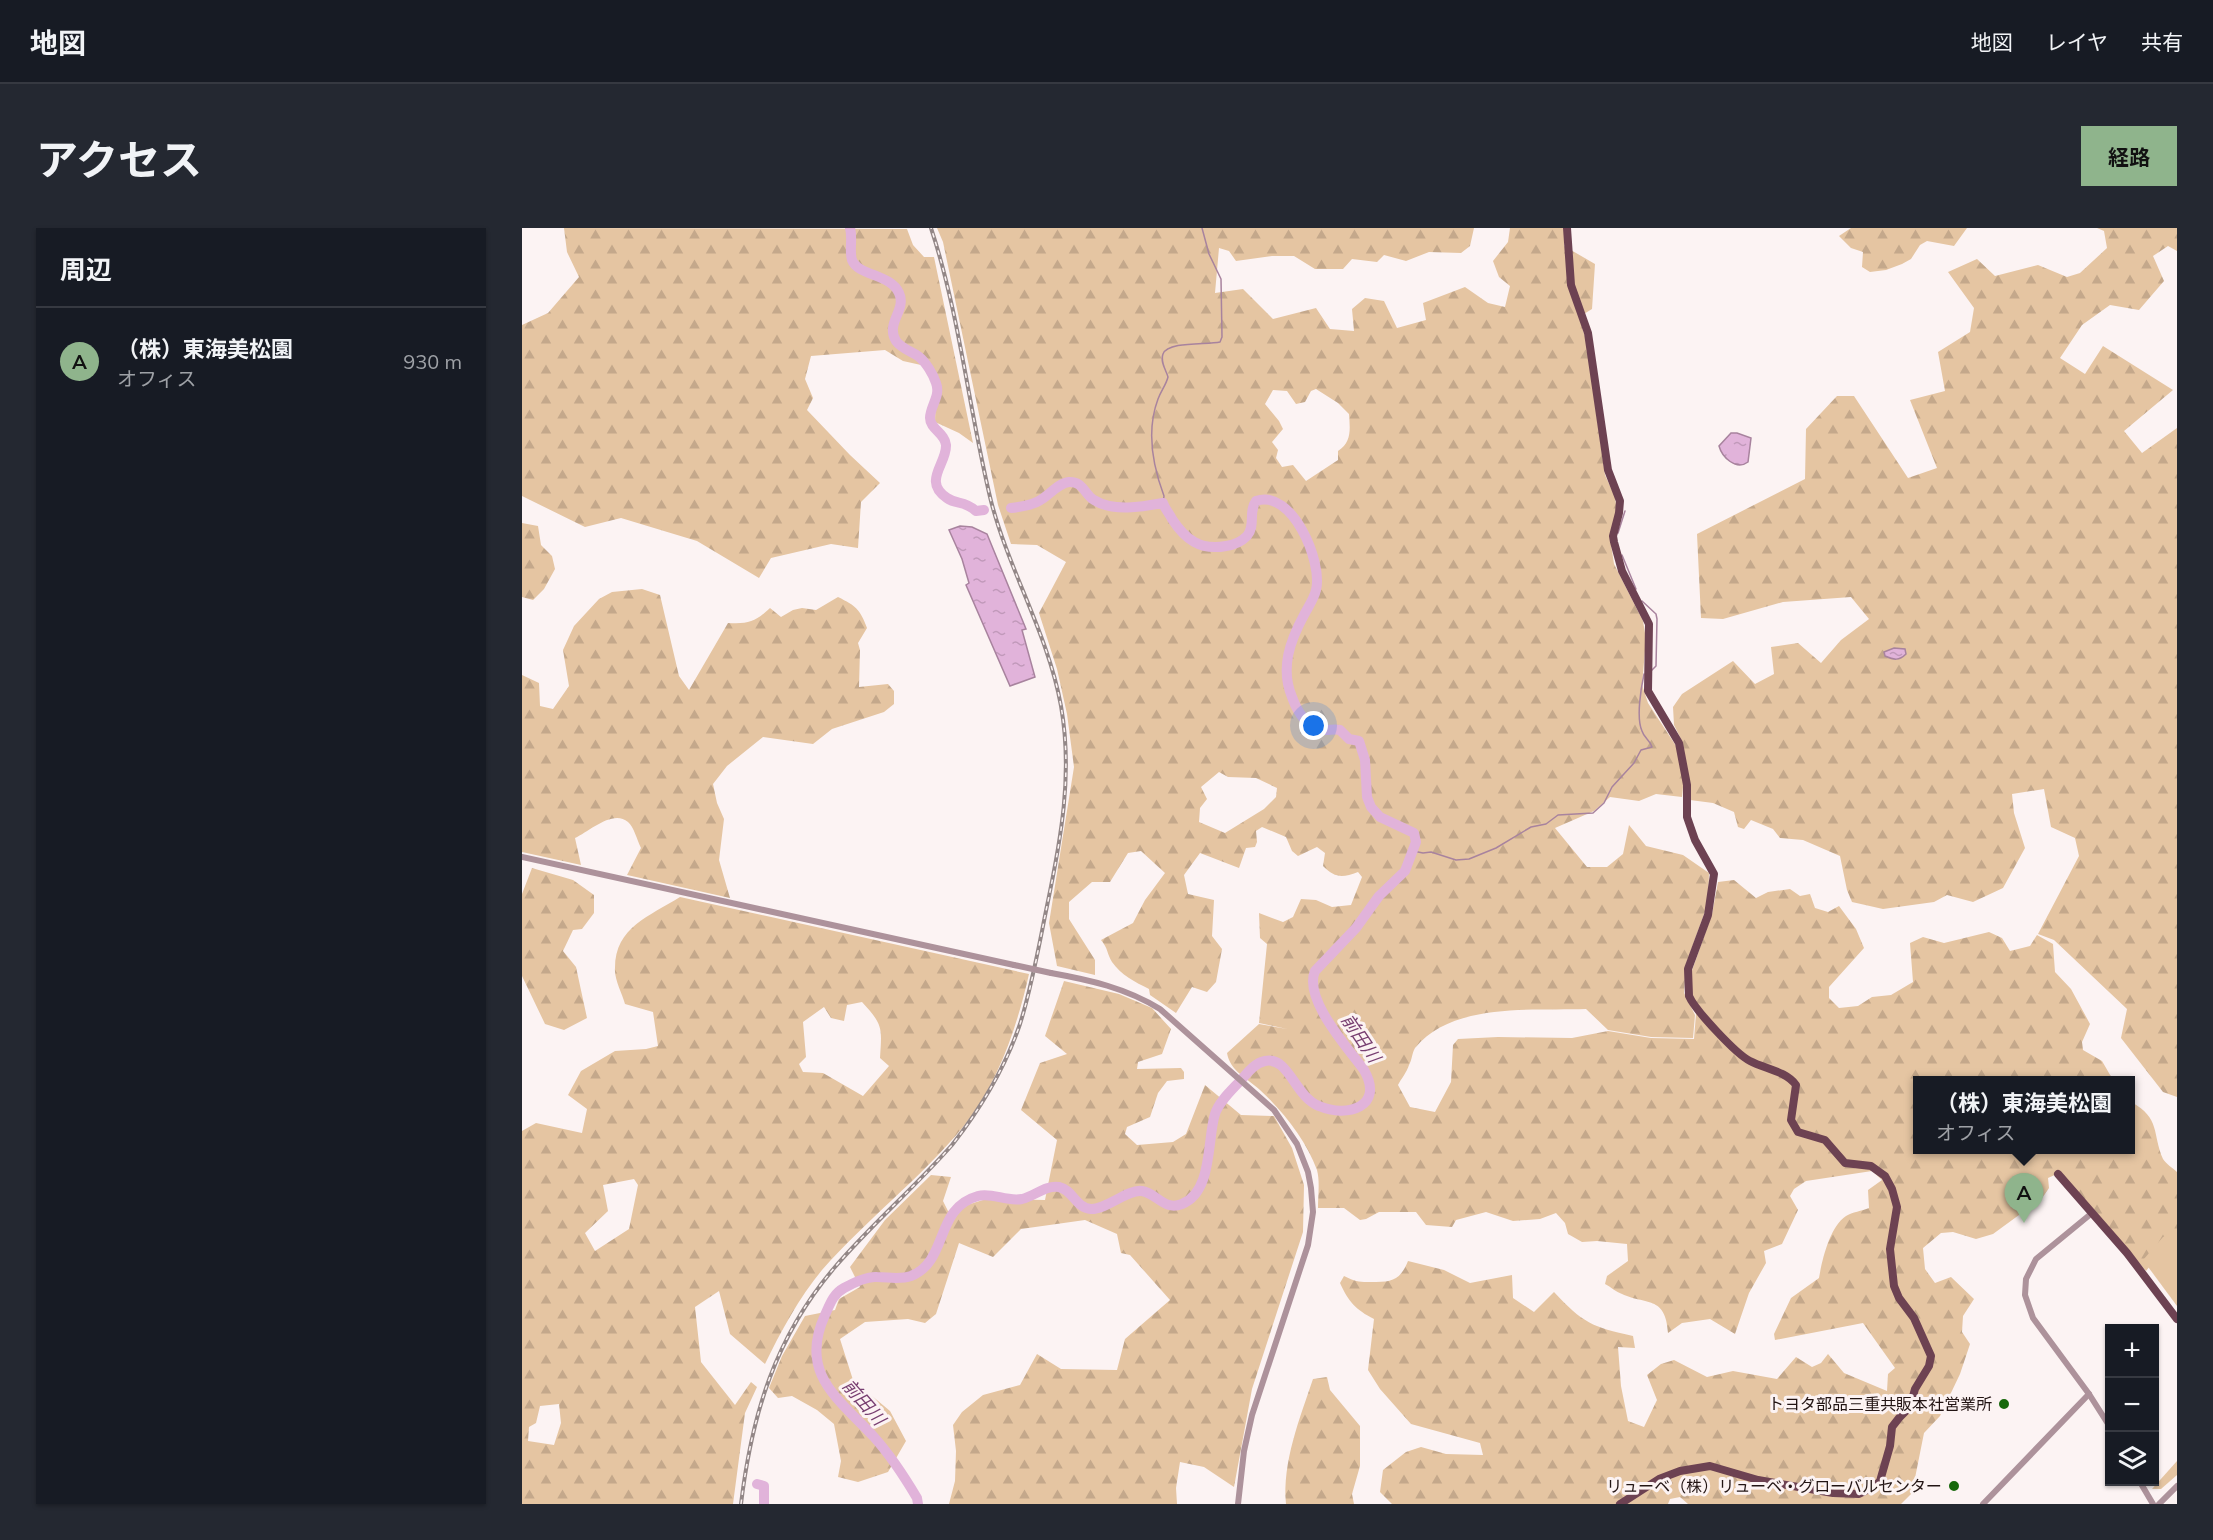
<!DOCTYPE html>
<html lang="ja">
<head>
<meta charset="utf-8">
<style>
	body { margin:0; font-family:Mulish,"Noto Sans JP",sans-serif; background:#242831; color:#f1f3f6 }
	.controls { position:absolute; right:18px; bottom:18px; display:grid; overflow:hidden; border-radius:0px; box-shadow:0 2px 4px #0004 }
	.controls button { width:54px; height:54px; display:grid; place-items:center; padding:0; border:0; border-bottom:2px solid #363941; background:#171b24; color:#f1f3f6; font:30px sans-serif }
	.you { position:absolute; left:792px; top:498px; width:21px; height:21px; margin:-15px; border:4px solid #fff; border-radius:50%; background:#1a73e8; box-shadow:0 0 0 9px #1a73e833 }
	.badge { display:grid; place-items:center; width:39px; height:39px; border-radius:50%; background:#8fb48c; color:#111; font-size:20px; font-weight:700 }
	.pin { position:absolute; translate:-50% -50px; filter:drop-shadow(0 2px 3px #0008) }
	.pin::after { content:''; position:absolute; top:32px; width:21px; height:18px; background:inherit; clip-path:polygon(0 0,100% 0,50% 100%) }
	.popup { position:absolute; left:1391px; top:848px; width:222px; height:78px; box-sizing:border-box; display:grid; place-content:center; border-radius:0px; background:#171b24; filter:drop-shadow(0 2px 4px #0005); font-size:20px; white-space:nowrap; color:#9ea1a6 }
	.popup b { font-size:22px; color:#f1f3f6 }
	.popup::after { content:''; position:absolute; left:50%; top:100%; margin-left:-12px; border:12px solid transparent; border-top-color:#171b24 }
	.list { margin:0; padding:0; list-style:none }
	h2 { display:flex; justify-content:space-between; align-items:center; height:78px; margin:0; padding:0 24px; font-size:26px }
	h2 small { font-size:20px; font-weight:400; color:#9ea1a6 }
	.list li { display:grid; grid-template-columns:39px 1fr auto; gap:18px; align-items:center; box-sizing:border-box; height:108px; padding:0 24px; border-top:2px solid #363941 }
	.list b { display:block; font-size:22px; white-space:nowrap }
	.list p { margin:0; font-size:20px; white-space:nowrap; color:#9ea1a6 }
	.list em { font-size:20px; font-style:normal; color:#9ea1a6 }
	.icon { flex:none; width:33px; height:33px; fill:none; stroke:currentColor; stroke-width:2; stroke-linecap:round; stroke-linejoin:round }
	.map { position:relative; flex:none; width:1655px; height:1276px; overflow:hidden; border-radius:0px }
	header { display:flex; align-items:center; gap:36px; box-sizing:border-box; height:84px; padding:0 30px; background:#171b24; border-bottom:2px solid #363941 }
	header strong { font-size:28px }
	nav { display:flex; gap:33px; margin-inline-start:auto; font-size:21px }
	.intro { display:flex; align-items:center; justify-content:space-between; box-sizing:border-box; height:144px; padding:0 36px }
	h1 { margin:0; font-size:42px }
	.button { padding:15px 27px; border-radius:0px; background:#8fb48c; color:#111; font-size:21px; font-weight:700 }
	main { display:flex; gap:36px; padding:0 36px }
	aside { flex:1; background:#171b24; border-radius:0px; box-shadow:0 2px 4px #0004 }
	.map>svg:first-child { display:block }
	.forest { fill:url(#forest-firs); fill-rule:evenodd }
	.park { fill:#e5c5a2 }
	.water { fill:url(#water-ripples); stroke:#a8839e; stroke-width:1.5 }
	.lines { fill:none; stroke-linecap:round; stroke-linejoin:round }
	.stream { stroke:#a8839e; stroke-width:1.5 }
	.river { stroke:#e1b3da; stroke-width:10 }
	.minor { stroke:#ad929b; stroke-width:6 }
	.major { stroke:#6d4252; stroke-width:8 }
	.rail-casing { stroke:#938787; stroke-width:4 }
	.rail { stroke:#fcf3f3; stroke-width:1.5; stroke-dasharray:4.5; stroke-linecap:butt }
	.minor-bridge { stroke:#ad929b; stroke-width:6 }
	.poi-dot { fill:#17680b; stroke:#fcf3f3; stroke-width:2 }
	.labels { text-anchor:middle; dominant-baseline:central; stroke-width:6; stroke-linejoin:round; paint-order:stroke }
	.poi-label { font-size:16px; fill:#221413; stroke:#fcf3f3; text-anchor:end }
	.water-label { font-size:18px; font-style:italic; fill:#783f71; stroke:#fcf3f3 }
</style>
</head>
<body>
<header>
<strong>地図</strong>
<nav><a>地図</a><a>レイヤ</a><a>共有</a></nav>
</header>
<div class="intro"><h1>アクセス</h1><a class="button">経路</a></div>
<main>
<aside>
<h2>周辺<small></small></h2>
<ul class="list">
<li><span class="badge">A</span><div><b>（株）東海美松園</b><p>オフィス</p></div><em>930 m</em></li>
</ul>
</aside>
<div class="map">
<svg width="1655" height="1276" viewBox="0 0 1655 1276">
	<defs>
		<pattern id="forest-firs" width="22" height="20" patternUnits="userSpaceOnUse" patternTransform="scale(1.5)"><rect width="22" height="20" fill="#e5c5a2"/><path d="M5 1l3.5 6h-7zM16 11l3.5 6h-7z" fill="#c4a88b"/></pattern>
		<pattern id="water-ripples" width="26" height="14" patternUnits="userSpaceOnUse" patternTransform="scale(1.5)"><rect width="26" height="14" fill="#e1b3da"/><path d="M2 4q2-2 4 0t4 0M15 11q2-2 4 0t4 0" fill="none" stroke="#c199ba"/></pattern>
	</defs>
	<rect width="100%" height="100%" fill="#fcf3f3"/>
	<!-- forest -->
	<g class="forest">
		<polygon points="42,0 385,1 391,17 402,29 412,29 451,215 437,205 413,194 414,153 408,139 381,133 363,122 289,128 283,151 291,170 285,182 328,227 358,255 339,274 336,320 309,316 249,330 237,350 175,313 99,290 63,299 0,268 0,97 26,85 57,49 45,24"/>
		<path d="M415,0H952L948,18L939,25L907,24L884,33L862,27L855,34L830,31L821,41H793L772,28H750L714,33L707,23L697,20L693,65L721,61L751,91L794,80L808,101L832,103L830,81L843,70L862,73L875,100L904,92L901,75L943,59L966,75L983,79L988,58L977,49L971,33L986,14L988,0H1042V18L1073,36L1070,81L1057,89L1064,112L1083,247L1093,269L1095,283L1088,310L1092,336L1121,393L1124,411L1120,457L1126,475L1156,521L1162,549L1160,569L1134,566L1117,573L1088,569L1072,583L1033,600L1065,639H1085L1101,626L1107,597L1124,618L1161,627L1187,645L1186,675L1164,736L1162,765L1173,787L1171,810L1129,809L1086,802L1064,781C1011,783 930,774 893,820C890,825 890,832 887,837C885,844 879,851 876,857L888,879L913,884L929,854L931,817L936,811L976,809L1050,810L1086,803L1129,810L1172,811L1174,786L1169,765L1168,748L1190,686L1196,654L1212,652L1234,670L1246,664L1268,661L1278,668L1288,666L1293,680L1306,684L1317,678L1334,701L1342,720L1307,759V770L1317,780L1336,778L1350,769L1369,767L1391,754L1388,715L1401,709L1422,715L1467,704L1480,710L1488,723L1508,718L1515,707L1531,716L1533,744L1549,761L1568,796L1560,814L1561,822L1580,833L1591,852H1396V922H1609V874C1639,890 1630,906 1641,931C1644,936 1651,940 1655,944V1011L1647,1014L1624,1043L1574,984L1537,945L1526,950L1527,960L1518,973L1505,970L1497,987L1471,1006L1454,1011L1431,1004L1419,1005L1401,1020L1403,1041L1413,1055L1429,1049L1452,1071L1441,1088L1440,1104L1448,1116L1438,1146L1418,1188L1402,1205L1390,1265L1379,1276H1166L1158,1269L1148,1271L1146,1276H870L858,1264L861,1242L884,1224L899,1219L924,1226L961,1227L958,1215L889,1196L858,1161L846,1142L852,1091C834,1082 826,1073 818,1055L822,1048C836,1055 838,1054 854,1054C872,1054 879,1050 886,1033L922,1042L948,1055L990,1047L991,1070L1012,1084L1032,1064C1061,1095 1070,1099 1111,1108L1113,1120L1096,1119L1099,1158L1106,1193L1122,1199L1135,1172L1125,1147L1139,1136L1152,1132L1185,1149L1211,1143L1255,1151L1274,1129L1290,1139L1299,1135L1306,1126L1322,1145L1365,1163L1366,1146L1373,1140L1341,1095L1253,1112L1252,1106L1269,1070L1297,1050C1300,1032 1308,998 1324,988C1330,984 1340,983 1347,980L1346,962L1360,952L1350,943L1284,953L1272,961L1268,968L1276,982L1260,1016L1242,1023L1244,1035L1227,1065L1213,1106L1188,1091L1160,1095L1146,1105C1144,1067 1123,1077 1100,1066C1094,1064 1089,1059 1083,1056L1085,1048L1106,1033L1105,1016L1075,1013L1060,1014L1046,1006L1043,995L1034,985L1018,991L991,993L964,984L934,992L930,999L904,997L894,984H857L844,991L838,992L822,980H796C796,968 798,953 795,942C784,912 761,883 738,862C725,850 708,843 705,825L737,796L765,801L737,795L745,716L738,710L737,685L761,694L771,689L779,671L794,672L810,679L829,677L840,649L836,644C820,650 813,650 801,638L803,625L795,619L776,628L770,623L764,609L740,599L734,603L735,614L733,619L724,620L717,640L678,625L662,647L666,666L692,672L690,708L700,721L694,754L685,764L670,759L654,785L628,767L627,761C613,754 599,747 590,734C585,726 586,720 579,712L611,695L623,672L643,645L619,623L606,625L588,654H570L547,674V691L573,732V747L535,738L527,695L552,539L545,486L535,441L517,385L544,334L515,317L489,316L476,277L421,14ZM794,161L816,175L827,186C828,201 830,214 816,223V232L784,253L771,237L760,239L754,230L756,222L750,214L761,201L757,193L743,176L751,162L765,163L774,176L783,174L789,163ZM697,544L706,549L734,550L755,560L754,569L742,581L703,605L677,594L678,580L685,571L679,559Z"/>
		<polygon points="1329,0 1445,0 1432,18 1405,13 1398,17 1389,31 1380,36 1364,42 1348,44 1340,39 1341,24 1329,20 1317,8"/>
		<polygon points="1575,0 1655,0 1655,23 1646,18 1631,28 1642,53 1617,82 1588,77 1560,97 1538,130 1563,146 1581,118 1651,162 1602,203 1620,225 1655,200 1655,869 1641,864 1599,810 1605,781 1532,712 1516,706 1557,628 1553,610 1529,599 1522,561 1490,566 1492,585 1503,620 1481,660 1451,674 1425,667 1412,674 1361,681 1330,674 1325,662 1318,628 1281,612 1258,610 1251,601 1229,592 1222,601 1216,599 1212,584 1191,575 1168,572 1160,513 1152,497 1151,479 1160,466 1211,433 1233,456 1252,446 1249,419 1276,415 1299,435 1319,412 1347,391 1329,369 1261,374 1201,391 1179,390 1175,306 1283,251 1284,201 1315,168 1332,168 1386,250 1415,240 1388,172 1423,163 1416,124 1448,104 1452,80 1426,44 1455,31 1473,48 1516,37 1545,49 1558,45 1585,20 1582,3"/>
		<polygon points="0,295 16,298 19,317 30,328 33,341 22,361 11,372 0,369"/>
		<path d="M120,361L138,367L157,448L167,462L206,395C227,396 233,394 248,380L259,389L271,382L280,380L294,382L316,369C334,378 338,381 345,400L336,415L338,422L337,459L366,456L372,463V476L362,484L310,501L291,516L241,509L205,538L191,556L195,575L202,591L197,632L208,670L105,647L119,620C115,612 112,599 106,594C91,581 68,603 53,610L59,637L0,624V447L17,455L18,478L31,481L47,458L41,422L52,398L77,371L90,364Z"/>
		<polygon points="10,640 51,652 72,667 72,685 60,701 51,702 41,723 54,739 65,790 42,802 23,796 0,748 0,666"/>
		<path d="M158,669L507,746C495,799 476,856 441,899C398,951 344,992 300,1042C277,1070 259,1103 243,1136L208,1106L197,1063L173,1079L179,1134L213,1177L229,1154L235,1159L223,1185L211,1276H0V903L14,895L60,905L65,881L46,867L59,843L93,823L124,821L136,818L131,784L103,776C100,765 92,751 93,740C93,699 128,688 158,669ZM340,774C361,797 360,799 358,830L367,838L341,868L301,845L281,844L277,836L284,829L281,794L302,779L309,790L322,793L325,777ZM112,951L116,957L107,1001L73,1023L63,1005L86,983L81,957ZM37,1176L39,1195L32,1217L6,1213L7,1199L14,1195L18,1178Z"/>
		<polygon points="542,753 597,766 630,780 649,801 640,826 616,834 615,841 659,840 662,844 662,851 645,853 636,865 628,889 605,899 603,906 615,917 651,914 664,906 683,857 719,887 752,888 770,920 782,957 781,1004 730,1161 712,1259 682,1239 658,1234 654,1260 655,1276 427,1276 433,1253 434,1223 431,1197 440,1184 461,1167 498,1157 515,1126 539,1141 595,1142 603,1111 648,1072 608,1027 599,1025 595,1006 563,992 499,1001 471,1029 437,1015 414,1086 403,1095 386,1091 343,1094 318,1111 331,1152 368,1183 384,1213 366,1244 336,1254 316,1249 319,1233 312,1196 295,1182 270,1168 256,1170 247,1160 260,1128 283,1088 313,1082 317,1071 338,1059 328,1039 363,992 409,947 429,949 421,973 426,983 464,971 523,972 535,912 499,882 518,835 545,826 523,808"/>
		<path d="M805,1149L808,1162L838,1198V1238L830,1266L832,1276H764C760,1234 778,1190 791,1151Z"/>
	</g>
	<!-- park -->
	<g class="park">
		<polygon points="1655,1001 1655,1078 1621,1032 1641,1009"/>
		<polygon points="1655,1233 1655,1247 1639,1261 1630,1261"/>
	</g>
	<!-- water -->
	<g class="water">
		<path d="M1209,205H1215L1229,210L1226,234C1214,243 1200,229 1197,218Z"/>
		<polygon points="438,298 450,299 465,306 504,401 500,402 513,449 488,458 444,357 447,355 440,331 427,302"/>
		<path d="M1372,420L1383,421L1384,426C1377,433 1372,432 1363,428L1362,424Z"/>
	</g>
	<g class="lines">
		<!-- stream -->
		<g class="stream">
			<path d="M641,275L642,268C630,236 624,203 636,171C639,163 644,157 646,149C644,142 638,134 641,126C646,113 685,117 698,114L700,109L699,51L687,26L680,0"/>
			<polyline points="1096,305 1103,283"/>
			<polyline points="1100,327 1114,361"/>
			<polyline points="1120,373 1134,386 1135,391 1134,438 1129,443"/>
			<path d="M891,623L901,625L909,624L934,632L947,631L974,620L1009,599L1024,596L1036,587L1071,585L1082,575L1090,559L1112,535L1119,522L1130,519C1128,512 1122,510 1120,503C1114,490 1119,460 1122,446"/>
		</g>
		<!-- river -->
		<g class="river">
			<path d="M328,0C331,10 327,22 330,32C336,48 369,46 377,65C385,82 363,95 374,113C380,121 389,123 396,128C404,134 411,146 414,155C419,168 408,178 408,190C408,201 423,205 424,217C425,236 400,253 425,270C435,277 442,272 454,283L462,282"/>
			<polyline points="235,1256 242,1258 242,1276"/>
			<path d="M396,1276L395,1270C382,1248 369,1228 352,1209C317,1171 276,1146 303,1087C308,1076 311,1066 322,1060C331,1055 345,1048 355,1049C367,1049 377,1052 389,1048C427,1033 412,980 456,968C470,964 484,974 500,971C513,968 523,957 537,959C551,962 554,980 569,981C586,981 605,961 620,963C636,966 642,983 660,976C691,964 685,911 693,886C697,873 711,861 720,851C726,844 733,835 743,833C767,828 772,868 797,878C825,890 863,879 842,842C826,820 781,771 793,743L834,700L857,668L883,643L894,614L892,605L858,589L849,579L845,569L843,532L837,513L827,511L818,502C813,501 809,502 804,502C785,499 776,486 770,469C758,440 768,413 782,387C786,379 792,371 794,362C801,334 770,260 734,273C726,284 734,298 725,308C720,313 712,317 704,318C678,323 663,311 650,291C647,285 643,281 641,275C620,279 591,284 572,272C563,267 561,253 547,254C537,255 528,266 520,271C512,277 499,279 489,280"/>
		</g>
		<!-- minor -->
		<g class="minor">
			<polyline points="0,629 492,737"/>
			<path d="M529,745C568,752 604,760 638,781L752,882L775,916L786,944L789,960L791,984L786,1017L730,1187L722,1223L716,1276"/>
			<polyline points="1570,985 1514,1031 1504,1051 1503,1067 1511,1090 1567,1166 1588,1199"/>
			<polyline points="1618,1254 1631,1276"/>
			<polyline points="1461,1276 1567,1166"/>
			<polyline points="1637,1276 1655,1258"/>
		</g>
		<!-- major -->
		<g class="major">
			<path d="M1045,0L1049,57L1066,105L1086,242L1098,273L1097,285L1091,308L1092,314L1100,343L1127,396L1126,463L1157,515L1165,557V589L1173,612L1192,646L1186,687L1166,741L1167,768C1173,782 1214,826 1228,833C1243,841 1264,843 1274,857L1269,892L1276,904L1303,912L1323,935L1349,938L1363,948L1370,961L1375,979L1368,1021L1372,1058L1377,1070L1392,1090L1409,1128L1407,1138L1393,1161L1388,1179L1377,1190L1370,1199L1368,1218L1358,1253L1353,1258L1337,1266L1311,1265L1236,1252L1188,1238L1158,1243L1137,1251L1098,1276"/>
			<polyline points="1536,946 1605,1025 1655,1091"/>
		</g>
		<defs>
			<path id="rail" d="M219,1276C230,1186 253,1109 313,1039C350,996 393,959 430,917C459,880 483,840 498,796C510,758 517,717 525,678C539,611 551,546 539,478C526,406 487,343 469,273C447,183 438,88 409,0"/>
		</defs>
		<!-- rail casing -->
		<use href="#rail" class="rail-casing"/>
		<!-- rail -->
		<use href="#rail" class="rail"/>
		<!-- minor-bridge -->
		<polyline class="minor-bridge" points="492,737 529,745"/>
	</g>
	<!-- markers -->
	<g class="poi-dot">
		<circle cx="1482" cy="1176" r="6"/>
		<circle cx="1432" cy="1258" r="6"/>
	</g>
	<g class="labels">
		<!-- poi labels -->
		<g class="poi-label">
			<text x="1470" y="1176">トヨタ部品三重共販本社営業所</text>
			<text x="1420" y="1258">リューベ（株）リューベ・グローバルセンター</text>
		</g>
		<!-- water labels -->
		<g class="water-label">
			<text transform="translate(839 810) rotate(56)">前田川</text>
			<text transform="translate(342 1174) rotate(49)">前田川</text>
		</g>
	</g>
</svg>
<div class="controls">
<button>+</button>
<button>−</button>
<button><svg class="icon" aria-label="layers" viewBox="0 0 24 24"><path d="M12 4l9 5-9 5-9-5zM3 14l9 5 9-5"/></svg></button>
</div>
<div class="you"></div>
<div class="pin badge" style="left:1502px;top:995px">A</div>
<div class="popup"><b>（株）東海美松園</b>オフィス</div>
</div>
</main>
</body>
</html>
